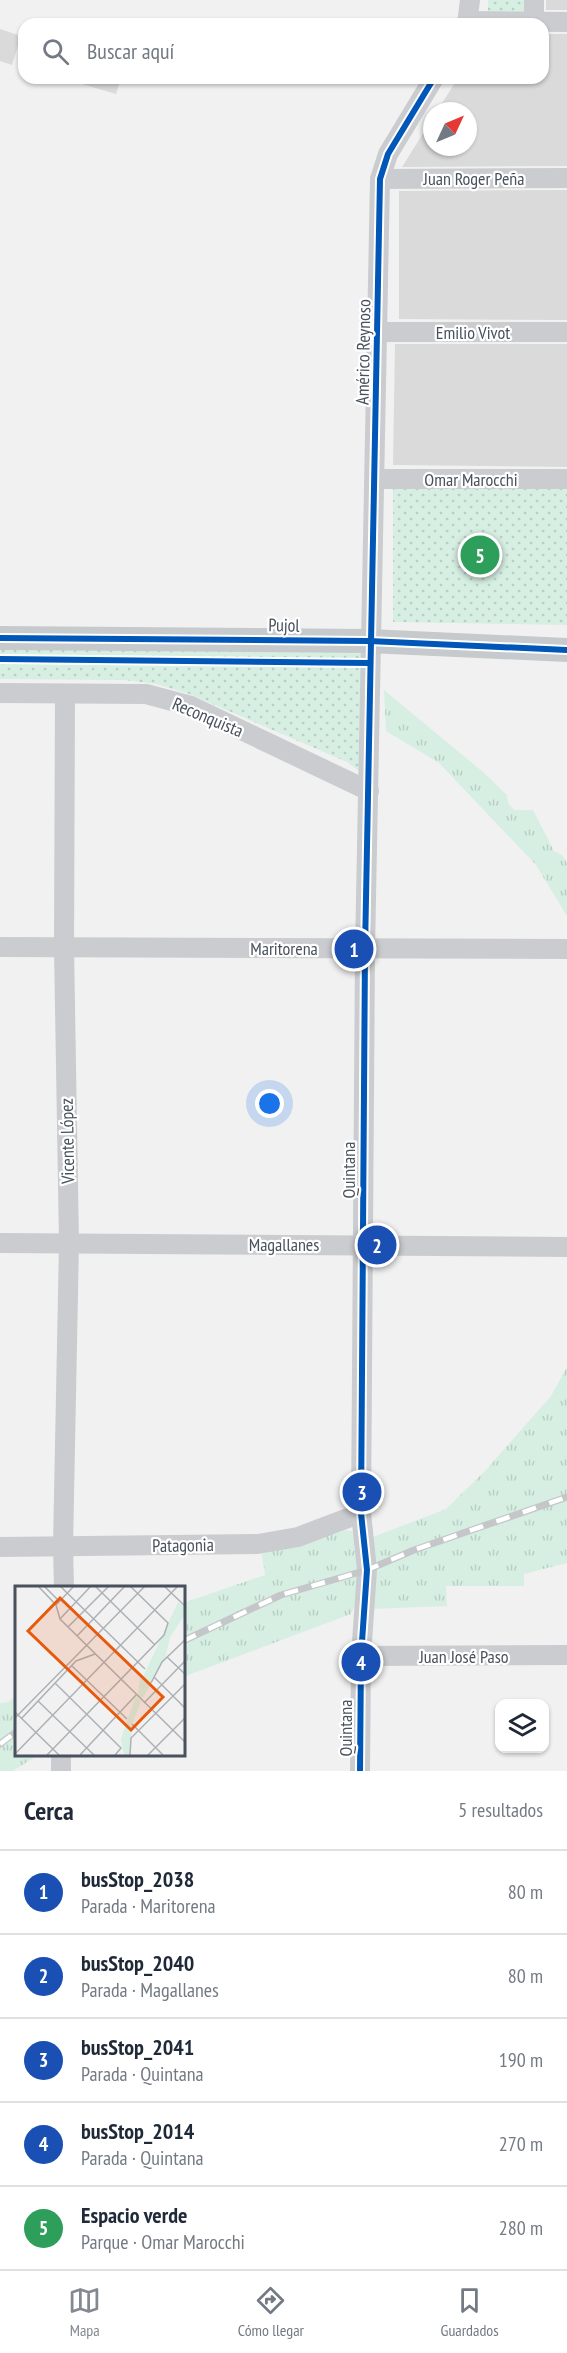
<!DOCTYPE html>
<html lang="es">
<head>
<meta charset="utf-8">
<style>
	body { margin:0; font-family:"PT Sans Narrow",sans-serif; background:#f6f6f7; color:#1f2937 }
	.controls { position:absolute; right:18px; bottom:18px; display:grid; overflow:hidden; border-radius:12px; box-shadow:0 2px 4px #0004 }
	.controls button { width:54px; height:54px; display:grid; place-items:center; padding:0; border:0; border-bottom:2px solid #e0e1e3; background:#fff; color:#1f2937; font:30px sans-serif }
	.compass { position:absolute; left:423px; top:102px; width:54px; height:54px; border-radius:50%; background:#fff; box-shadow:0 2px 4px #0004; rotate:46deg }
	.you { position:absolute; left:270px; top:1104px; width:21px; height:21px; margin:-15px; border:4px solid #fff; border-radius:50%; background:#1a73e8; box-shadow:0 0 0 9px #1a73e833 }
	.badge { display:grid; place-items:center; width:39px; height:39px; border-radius:50%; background:#838991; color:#fff; font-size:20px; font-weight:700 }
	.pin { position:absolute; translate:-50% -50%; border:3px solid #fff; box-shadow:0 2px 6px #0006 }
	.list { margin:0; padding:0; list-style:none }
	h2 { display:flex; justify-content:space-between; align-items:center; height:78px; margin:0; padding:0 24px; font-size:26px }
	h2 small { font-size:20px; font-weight:400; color:#747a83 }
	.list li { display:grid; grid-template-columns:39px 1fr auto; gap:18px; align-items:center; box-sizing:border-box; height:84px; padding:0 24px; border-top:2px solid #e0e1e3 }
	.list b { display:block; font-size:22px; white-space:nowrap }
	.list p { margin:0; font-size:20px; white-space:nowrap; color:#747a83 }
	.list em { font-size:20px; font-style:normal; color:#747a83 }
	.icon { flex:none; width:33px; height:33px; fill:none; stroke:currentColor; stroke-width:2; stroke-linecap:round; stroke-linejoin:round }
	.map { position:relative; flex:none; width:567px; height:1771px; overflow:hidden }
	.search { position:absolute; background:#fff; box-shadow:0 2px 4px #0004; left:18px; right:18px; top:18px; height:66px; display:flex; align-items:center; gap:15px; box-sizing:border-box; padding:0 21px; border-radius:18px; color:#747a83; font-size:22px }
	.sheet { height:498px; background:#fff }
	nav { display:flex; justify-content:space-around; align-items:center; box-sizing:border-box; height:84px; border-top:2px solid #e0e1e3; background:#fff; font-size:16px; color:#747a83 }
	nav a { display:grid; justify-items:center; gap:3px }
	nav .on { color:#838991 }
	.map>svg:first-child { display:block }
	.grass { fill:url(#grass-tufts) }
	.park { fill:url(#park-dots) }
	.building { fill:#dadadb }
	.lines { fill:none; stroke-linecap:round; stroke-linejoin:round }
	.minor { stroke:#cacccf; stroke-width:20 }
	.major { stroke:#c6cacd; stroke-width:24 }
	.rail-casing { stroke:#c5c6c9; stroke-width:7 }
	.rail { stroke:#fff; stroke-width:4.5; stroke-dasharray:14; stroke-linecap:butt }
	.cycleway-casing { stroke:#fff; stroke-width:10 }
	.cycleway { stroke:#0057b8; stroke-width:6 }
	.labels { text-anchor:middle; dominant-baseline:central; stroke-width:4.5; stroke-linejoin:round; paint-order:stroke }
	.street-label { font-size:18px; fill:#48515d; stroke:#fff }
	.inset-road { fill:none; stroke:#adb1b6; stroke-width:1.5 }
	.view { fill:#e8590c; fill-opacity:0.15; stroke:#e8590c; stroke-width:3 }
	.inset-edge { fill:none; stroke:#48515d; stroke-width:3 }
</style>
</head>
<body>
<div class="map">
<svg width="567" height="1771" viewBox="0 0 567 1771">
	<defs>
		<pattern id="grass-tufts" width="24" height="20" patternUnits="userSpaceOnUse" patternTransform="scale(1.5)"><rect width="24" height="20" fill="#d6efe2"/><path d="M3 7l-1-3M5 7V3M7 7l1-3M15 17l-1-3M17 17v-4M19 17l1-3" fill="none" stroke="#b9cfc4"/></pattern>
		<pattern id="park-dots" width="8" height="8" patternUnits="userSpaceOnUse" patternTransform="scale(1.5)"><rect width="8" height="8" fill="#d6efe2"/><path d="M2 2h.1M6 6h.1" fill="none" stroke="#b9cfc4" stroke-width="1.8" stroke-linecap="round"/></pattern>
	</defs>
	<rect width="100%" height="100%" fill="#f1f1f1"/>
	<!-- grass -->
	<g class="grass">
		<polygon points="384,690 483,772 507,795 508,803 514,810 533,810 554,851 562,855 567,863 567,916 536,865 439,763 386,731"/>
		<polygon points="567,1367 567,1563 524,1574 524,1586 446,1586 447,1606 371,1609 373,1537 446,1509 485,1471 551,1396"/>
		<polygon points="347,1530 355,1532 360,1540 356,1603 351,1614 183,1677 183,1603 265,1575 262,1554"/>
		<polygon points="16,1696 16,1754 38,1755 13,1771 0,1771 0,1703 8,1702"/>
	</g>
	<!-- park -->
	<g class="park">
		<rect x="488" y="0" width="39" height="16"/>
		<polygon points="393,488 567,489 567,625 393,622"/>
		<polygon points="0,645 358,649 364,657 363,774 347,762 189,694 156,684 125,680 0,679"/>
	</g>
	<!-- building -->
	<g class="building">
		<rect x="546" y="0" width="21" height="10"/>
		<polygon points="0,29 21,36 12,65 0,61"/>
		<polygon points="543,34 567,34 567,166 402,167 432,119 432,147 468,147 468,111 437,111 458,78 543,78"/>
		<polygon points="72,78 121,78 116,94 72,81"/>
		<polygon points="567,190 567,320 399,319 399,191"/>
		<polygon points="395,344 567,344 567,467 393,465"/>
	</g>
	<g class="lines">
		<!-- minor -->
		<g class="minor">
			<polyline points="469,21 567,22"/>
			<polyline points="534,22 534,0"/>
			<polyline points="467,24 470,0"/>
			<polyline points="380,179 567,178"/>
			<polyline points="378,332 567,332"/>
			<polyline points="376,479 567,479"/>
			<polyline points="0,693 146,694 191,706 369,791"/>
			<polyline points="0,947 567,949"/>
			<polyline points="0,1243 567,1247"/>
			<polyline points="0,1547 258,1544 298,1537 361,1513"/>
			<polyline points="64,1588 63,1547 69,1243 64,947 65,694"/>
			<polyline points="361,1656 567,1655"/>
			<polyline points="61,1771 61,1754"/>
			<path d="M360,1771L361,1656L367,1570L361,1513C364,1325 362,1137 365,950C368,693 377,436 380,179L388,154L434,78"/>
		</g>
		<!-- major -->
		<polyline class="major" points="0,638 369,641 567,650"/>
		<defs>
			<g id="rail">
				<polyline points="183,1641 281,1595 367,1570 414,1550 567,1497"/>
				<polyline points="0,1744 16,1732"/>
			</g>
		</defs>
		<!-- rail casing -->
		<use href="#rail" class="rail-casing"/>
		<!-- rail -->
		<use href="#rail" class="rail"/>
		<defs>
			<g id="cycleway">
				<polyline points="0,638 369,641 567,650"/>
				<polyline points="0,659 369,663"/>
				<path d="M360,1771L361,1656L367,1570L361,1513C364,1325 362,1137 365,950C368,693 377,436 380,179L388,154L434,78"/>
			</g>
		</defs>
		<!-- cycleway casing -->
		<use href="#cycleway" class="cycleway-casing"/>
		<!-- cycleway -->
		<use href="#cycleway" class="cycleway"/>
	</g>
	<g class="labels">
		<!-- street labels -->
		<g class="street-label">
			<text x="474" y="178">Juan Roger Peña</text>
			<text x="473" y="332">Emilio Vivot</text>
			<text transform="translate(363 352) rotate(-89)">Américo Reynoso</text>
			<text x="471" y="479">Omar Marocchi</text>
			<text transform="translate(284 625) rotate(1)">Pujol</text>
			<text transform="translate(208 717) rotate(23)">Reconquista</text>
			<text x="284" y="948">Maritorena</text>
			<text transform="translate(67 1141) rotate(-91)">Vicente López</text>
			<text transform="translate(348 1170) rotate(-90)">Quintana</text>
			<text x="284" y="1244">Magallanes</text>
			<text transform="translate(183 1545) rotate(-1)">Patagonia</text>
			<text x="464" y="1656">Juan José Paso</text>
			<text transform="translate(345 1728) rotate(-90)">Quintana</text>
		</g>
	</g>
	<!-- overview -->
	<g transform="translate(15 1586)">
		<rect width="170" height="170" fill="#f1f1f1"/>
		<path d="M163,16L169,21V30L155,51L150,73L127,113L123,109L125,91L120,80L128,91ZM121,110L126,115L117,138L115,169H109L106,153Z" fill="#d6efe2"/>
		<path class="inset-road" d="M23,0L41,19L45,33L170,156M29,0L44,15M45,0L130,83M80,0L140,59M149,0L170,20M41,19L59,0M45,33L76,0M53,41L94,0M62,50L110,0M152,71L170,88M57,80L112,133M139,91L170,122M40,97L106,162L100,169M136,97L147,76L170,54M23,115L79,169M129,117L170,75M0,126L44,169M0,132L130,0M6,133L61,75L80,68M117,138L148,169M0,168L163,0M32,169L149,49L153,37L115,0M65,169L121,109M115,169L116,152L170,98M133,169L170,132"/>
		<path class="view" d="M45,12L148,111L116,144L13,45Z"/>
		<rect width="170" height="170" class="inset-edge"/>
	</g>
</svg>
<div class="controls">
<button><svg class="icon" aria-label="layers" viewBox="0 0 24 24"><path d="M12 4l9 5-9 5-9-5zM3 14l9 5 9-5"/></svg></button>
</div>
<svg class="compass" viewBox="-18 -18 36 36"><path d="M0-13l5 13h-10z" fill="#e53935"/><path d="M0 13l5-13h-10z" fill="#747a83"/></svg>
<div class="you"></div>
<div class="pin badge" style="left:354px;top:949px;background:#1a4fb4">1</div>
<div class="pin badge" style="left:377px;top:1245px;background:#1a4fb4">2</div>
<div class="pin badge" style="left:362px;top:1492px;background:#1a4fb4">3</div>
<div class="pin badge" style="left:361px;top:1662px;background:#1a4fb4">4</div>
<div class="pin badge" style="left:480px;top:555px;background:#2e9e5b">5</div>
<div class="search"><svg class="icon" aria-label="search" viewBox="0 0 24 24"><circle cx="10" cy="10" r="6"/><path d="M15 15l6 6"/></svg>Buscar aquí</div>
</div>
<section class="sheet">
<h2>Cerca<small>5 resultados</small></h2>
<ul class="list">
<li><span class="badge" style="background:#1a4fb4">1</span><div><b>busStop_2038</b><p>Parada · Maritorena</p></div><em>80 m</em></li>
<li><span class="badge" style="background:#1a4fb4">2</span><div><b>busStop_2040</b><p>Parada · Magallanes</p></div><em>80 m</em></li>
<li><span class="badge" style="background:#1a4fb4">3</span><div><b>busStop_2041</b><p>Parada · Quintana</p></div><em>190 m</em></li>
<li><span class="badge" style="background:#1a4fb4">4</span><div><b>busStop_2014</b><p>Parada · Quintana</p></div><em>270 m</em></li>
<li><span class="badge" style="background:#2e9e5b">5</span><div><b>Espacio verde</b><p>Parque · Omar Marocchi</p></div><em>280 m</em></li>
</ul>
</section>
<nav>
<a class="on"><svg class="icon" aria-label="map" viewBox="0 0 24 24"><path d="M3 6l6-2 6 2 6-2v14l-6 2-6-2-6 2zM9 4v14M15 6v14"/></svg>Mapa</a>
<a><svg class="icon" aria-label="directions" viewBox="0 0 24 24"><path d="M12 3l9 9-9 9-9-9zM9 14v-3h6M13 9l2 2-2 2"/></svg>Cómo llegar</a>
<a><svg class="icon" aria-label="saved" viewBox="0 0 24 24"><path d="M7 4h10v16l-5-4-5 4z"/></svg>Guardados</a>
</nav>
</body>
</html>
